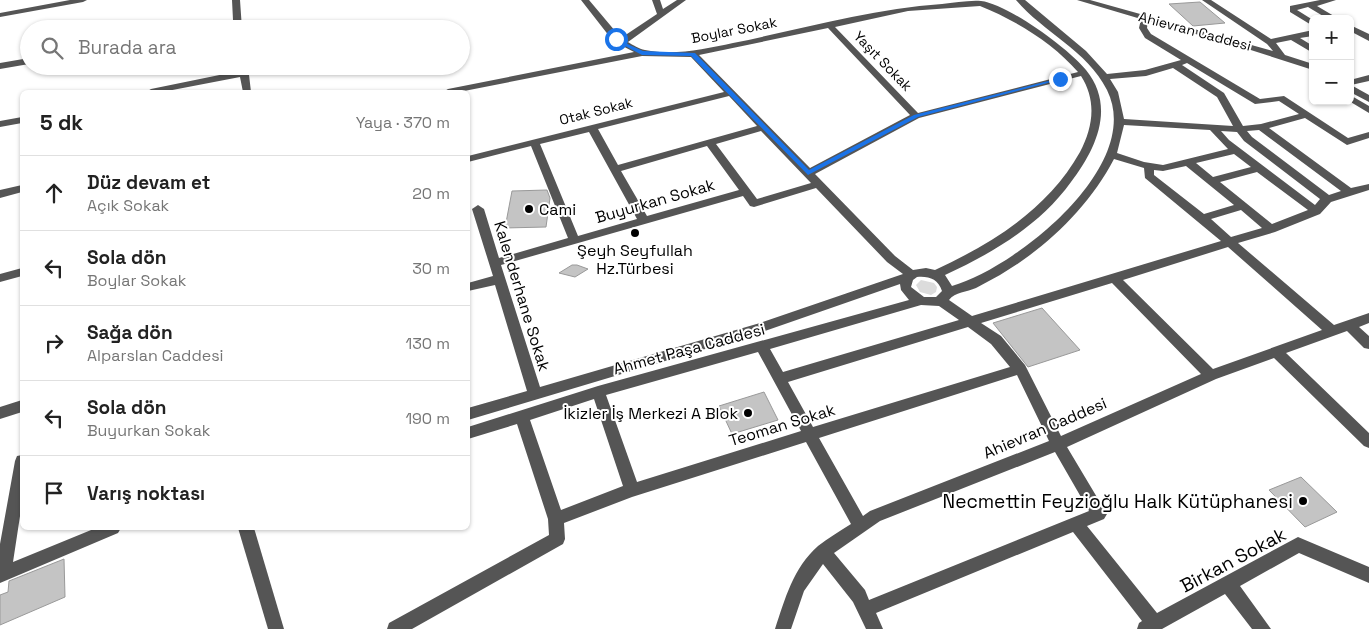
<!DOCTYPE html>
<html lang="tr">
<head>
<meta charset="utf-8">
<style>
	body { margin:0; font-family:"Space Grotesk",sans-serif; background:#f6f6f6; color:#222 }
	.controls { position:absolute; right:15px; top:15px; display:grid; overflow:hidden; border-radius:8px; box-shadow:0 1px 4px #0004 }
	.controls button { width:45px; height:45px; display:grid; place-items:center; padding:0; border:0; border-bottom:1px solid #e0e0e0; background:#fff; color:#222; font:25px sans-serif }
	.stop { position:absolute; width:15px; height:15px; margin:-11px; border:4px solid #1a73e8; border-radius:50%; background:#fff }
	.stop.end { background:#1a73e8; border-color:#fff; box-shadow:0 1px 5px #0008 }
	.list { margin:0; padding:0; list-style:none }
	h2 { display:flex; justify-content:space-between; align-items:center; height:65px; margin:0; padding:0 20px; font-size:21px }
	h2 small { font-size:16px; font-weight:400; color:#767676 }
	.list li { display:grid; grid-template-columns:32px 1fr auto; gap:15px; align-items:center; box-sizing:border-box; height:75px; padding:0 20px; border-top:1px solid #e0e0e0 }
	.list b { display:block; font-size:19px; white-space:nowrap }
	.list p { margin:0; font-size:16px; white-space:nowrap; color:#767676 }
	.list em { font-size:16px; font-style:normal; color:#767676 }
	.icon { flex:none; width:28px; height:28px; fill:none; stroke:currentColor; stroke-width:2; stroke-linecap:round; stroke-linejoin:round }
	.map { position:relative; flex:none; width:1369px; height:629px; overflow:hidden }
	.search { position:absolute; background:#fff; box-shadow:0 1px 4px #0004; left:20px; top:20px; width:450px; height:55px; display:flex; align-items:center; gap:12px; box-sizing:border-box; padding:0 18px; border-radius:28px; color:#767676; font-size:19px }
	.panel { position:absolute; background:#fff; box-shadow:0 1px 4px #0004; left:20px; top:90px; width:450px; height:440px; border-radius:8px }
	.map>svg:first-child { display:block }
	.green { fill:#dcdcdc }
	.building { fill:#c4c4c4; stroke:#999 }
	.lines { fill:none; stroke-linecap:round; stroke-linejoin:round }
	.minor { fill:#555; fill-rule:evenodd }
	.route { fill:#1a73e8 }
	.poi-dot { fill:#000; stroke:#fff; stroke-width:2 }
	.labels { text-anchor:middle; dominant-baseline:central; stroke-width:4; stroke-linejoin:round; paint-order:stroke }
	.far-street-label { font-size:14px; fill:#000; stroke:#fff }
	.street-label { font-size:16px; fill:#000; stroke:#fff }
	.poi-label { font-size:16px; fill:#000; stroke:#fff; text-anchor:start }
	.near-poi-label { font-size:19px; fill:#000; stroke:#fff; text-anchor:end }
	.near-street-label { font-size:19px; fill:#000; stroke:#fff }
</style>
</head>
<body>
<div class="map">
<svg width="1369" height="629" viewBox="0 0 1369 629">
	<rect width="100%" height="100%" fill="#fff"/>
	<!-- green -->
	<polygon class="green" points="921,280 934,283 937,287 936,292 931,295 920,292 916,285"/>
	<!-- building -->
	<g class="building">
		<polygon points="1200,2 1225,23 1193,26 1169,4"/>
		<polygon points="547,190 550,198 546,227 505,228 512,191"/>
		<polygon points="572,265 577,265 588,269 575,277 559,273"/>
		<polygon points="1042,308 1080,350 1028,367 993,323"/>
		<polygon points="764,392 778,420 732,434 719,406"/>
		<polygon points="1301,477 1337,512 1305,527 1269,490"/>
		<polygon points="64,559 65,597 0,625 0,595 8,592 9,581"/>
	</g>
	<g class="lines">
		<!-- minor -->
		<g class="minor">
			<polygon points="70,0 87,0 83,2 0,17 0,13"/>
			<polygon points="232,0 240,0 242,29 234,29 234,25 215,29 197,29 233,20"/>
			<path d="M581,0H589L621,38L657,14L652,0H660L663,9L677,0H686L628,42C633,45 639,49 645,50C674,56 705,49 733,43C802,29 872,9 942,4C954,3 969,0 981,1C1008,4 1069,49 1086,70C1116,107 1096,149 1071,182C1040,225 993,253 945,275L952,286C1015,268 1145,166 1107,90C1087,50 1044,33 1016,0H1025L1086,51L1107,74L1145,70L1181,60L1145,38L1139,28L1141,19L1077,0H1090L1273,51L1267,44L1202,0H1211L1271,39L1313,30V36L1300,38L1313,46V53L1291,40L1276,43L1285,55L1313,64V70L1232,44L1148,21L1147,28L1151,34L1260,99L1284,96L1348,138L1369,132V138L1347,145L1305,118L1269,128L1351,188L1369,184V190L1331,202L1320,214L1275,232L1238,243L1334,325L1369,313V323L1359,327L1369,336V349L1364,348L1347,331L1286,353L1369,433V448L1364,446L1274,358L1216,379L1067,447L1107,514L1104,519L1087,526L1157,613L1298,537L1369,567V583L1299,553L1240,586L1271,629H1252L1225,594L1162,629H1137L1139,623L1142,621L1073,532L876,613L883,629H866L853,602L823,564L804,591L791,629H775C785,599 793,568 818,546C828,538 840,531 851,524L806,442L632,497L564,523L565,539L563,544L412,629H387L389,623L549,535L548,519L517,424L468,439V427L598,386L909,300L901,290L900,284L762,332L468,420V408L527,391L495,285L468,291V283L493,276L472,209L478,205L484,209L499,258L568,238L531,146L468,162V156L724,92L691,57L642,56L459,92H443L448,89L634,52L613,41ZM980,6C1015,20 1053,43 1078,72L918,113L835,27L908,11ZM828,28L910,115L810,168L699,55ZM1187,63L1255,104L1279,101L1299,114L1261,124L1243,126L1224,93L1182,65ZM1173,68L1217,97L1233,126L1124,119L1118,92L1110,79L1146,76ZM1081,76C1097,101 1093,127 1080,152C1048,209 993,243 935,270L926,268L913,270L895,256L815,174L919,118ZM729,96L757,126L618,165L598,129ZM1124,125L1210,130L1228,149L1163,165L1144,162L1117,153ZM1259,130L1341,191L1329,195L1252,137L1247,131ZM761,131L811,183L757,199L716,144ZM1221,131L1237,132L1244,141L1320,199L1315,205L1229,140ZM589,132L637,219L578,236L540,144ZM707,146L739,190L647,216L621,171ZM1234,154L1251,167L1213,177L1196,163ZM1114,159L1144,168L1145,178L1221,241L972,316L949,300C955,292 967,292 976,288C984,284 992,279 1000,275C1046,248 1089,207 1114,159ZM1186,166L1234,205L1204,214L1154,175V170L1163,171ZM1257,172L1308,210L1272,224L1220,182ZM816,188L887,262L903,274L760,323L540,387L501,265L743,196L750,206L754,207ZM1241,210L1262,228L1231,237L1211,219ZM1228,247L1322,330L1213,369L1123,280ZM917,277C929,276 938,279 942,291L936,297H924L911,287L913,280ZM1112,283L1201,374L1061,436L1025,365L1001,336L981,323ZM921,305L939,306L959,320L783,372L770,349ZM968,327L991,344L1010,367L813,427L788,382ZM758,352L801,431L637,482L606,395ZM1017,375L1049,441L870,511L863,516L819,438ZM594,399L623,486L561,510L530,420ZM1055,452L1089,511L869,600L865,590L834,553L880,521Z"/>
			<polygon points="1320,0 1336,0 1317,6 1339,19 1328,19 1308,7 1297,10 1313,20 1313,26 1290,12 1290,6"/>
			<polygon points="1350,25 1369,34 1369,41 1350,31"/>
			<polygon points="29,58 29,64 0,69 0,63"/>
			<polygon points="239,66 248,66 251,92 243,92 240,77 162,92 146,92 151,89 239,71"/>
			<polygon points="1369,75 1369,81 1351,85 1369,95 1369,102 1350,92 1350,80"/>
			<polygon points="1350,95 1369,106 1369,113 1349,101 1350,101"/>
			<polygon points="22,117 22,123 0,127 0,121"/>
			<polygon points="22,185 22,192 0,198 0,190"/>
			<polygon points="22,268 22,276 0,282 0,274"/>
			<polygon points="22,400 22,412 0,419 0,407"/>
			<polygon points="22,455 22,503 13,562 96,528 121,528 118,533 0,583 0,544 15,461 17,456"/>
			<polygon points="238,528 254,528 284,629 268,629"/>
		</g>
	</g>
	<!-- route -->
	<polygon class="route" points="614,38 643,51 695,53 809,170 914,115 1060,78 1063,79 918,117 808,175 691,56 642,55 614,40"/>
	<!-- markers -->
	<g class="poi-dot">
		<circle cx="529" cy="209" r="5"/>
		<circle cx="635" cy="233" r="5"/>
		<circle cx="748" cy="413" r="5"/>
		<circle cx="1303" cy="501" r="5"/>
	</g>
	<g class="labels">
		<!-- far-street labels -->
		<g class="far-street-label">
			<text transform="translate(734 30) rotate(-11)">Boylar Sokak</text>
			<text transform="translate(1195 31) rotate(15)">Ahievran Caddesi</text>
			<text transform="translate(883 61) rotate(46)">Yaşıt Sokak</text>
			<text transform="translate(596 111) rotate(-14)">Otak Sokak</text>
		</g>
		<!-- street labels -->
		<g class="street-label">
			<text transform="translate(655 201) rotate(-16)">Buyurkan Sokak</text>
			<text transform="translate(522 296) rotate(73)">Kalenderhane Sokak</text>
			<text transform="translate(689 349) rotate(-15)">Ahmet Paşa Caddesi</text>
			<text transform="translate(782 425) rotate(-17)">Teoman Sokak</text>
			<text transform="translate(1045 428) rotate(-23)">Ahievran Caddesi</text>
		</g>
		<!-- poi labels -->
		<g class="poi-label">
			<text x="539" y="209">Cami</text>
			<text x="635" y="250" text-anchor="middle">Şeyh Seyfullah<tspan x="635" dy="18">Hz.Türbesi</tspan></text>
			<text x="738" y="413" text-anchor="end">İkizler İş Merkezi A Blok</text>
		</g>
		<!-- near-poi labels -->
		<g class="near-poi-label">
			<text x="1293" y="501">Necmettin Feyzioğlu Halk Kütüphanesi</text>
		</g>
		<!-- near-street labels -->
		<g class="near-street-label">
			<text transform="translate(1233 560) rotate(-28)">Birkan Sokak</text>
		</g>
	</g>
</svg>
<div class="controls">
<button>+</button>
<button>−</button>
</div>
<div class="stop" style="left:616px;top:39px"></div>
<div class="stop end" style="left:1060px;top:79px"></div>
<div class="search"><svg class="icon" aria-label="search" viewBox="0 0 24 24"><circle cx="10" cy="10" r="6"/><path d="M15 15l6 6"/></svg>Burada ara</div>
<section class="panel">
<h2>5 dk<small>Yaya · 370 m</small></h2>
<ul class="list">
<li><svg class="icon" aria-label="ahead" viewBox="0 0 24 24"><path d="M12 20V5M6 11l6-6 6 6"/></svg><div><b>Düz devam et</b><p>Açık Sokak</p></div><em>20 m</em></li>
<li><svg class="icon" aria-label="left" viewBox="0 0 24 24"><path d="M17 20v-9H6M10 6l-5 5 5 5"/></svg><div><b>Sola dön</b><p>Boylar Sokak</p></div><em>30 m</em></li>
<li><svg class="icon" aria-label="right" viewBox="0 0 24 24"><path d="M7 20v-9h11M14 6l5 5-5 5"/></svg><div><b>Sağa dön</b><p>Alparslan Caddesi</p></div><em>130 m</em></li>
<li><svg class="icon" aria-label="left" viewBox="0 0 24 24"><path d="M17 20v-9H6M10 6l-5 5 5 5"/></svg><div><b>Sola dön</b><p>Buyurkan Sokak</p></div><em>190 m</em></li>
<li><svg class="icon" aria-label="arrive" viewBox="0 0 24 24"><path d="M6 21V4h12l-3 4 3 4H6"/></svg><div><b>Varış noktası</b></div></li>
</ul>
</section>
</div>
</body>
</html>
